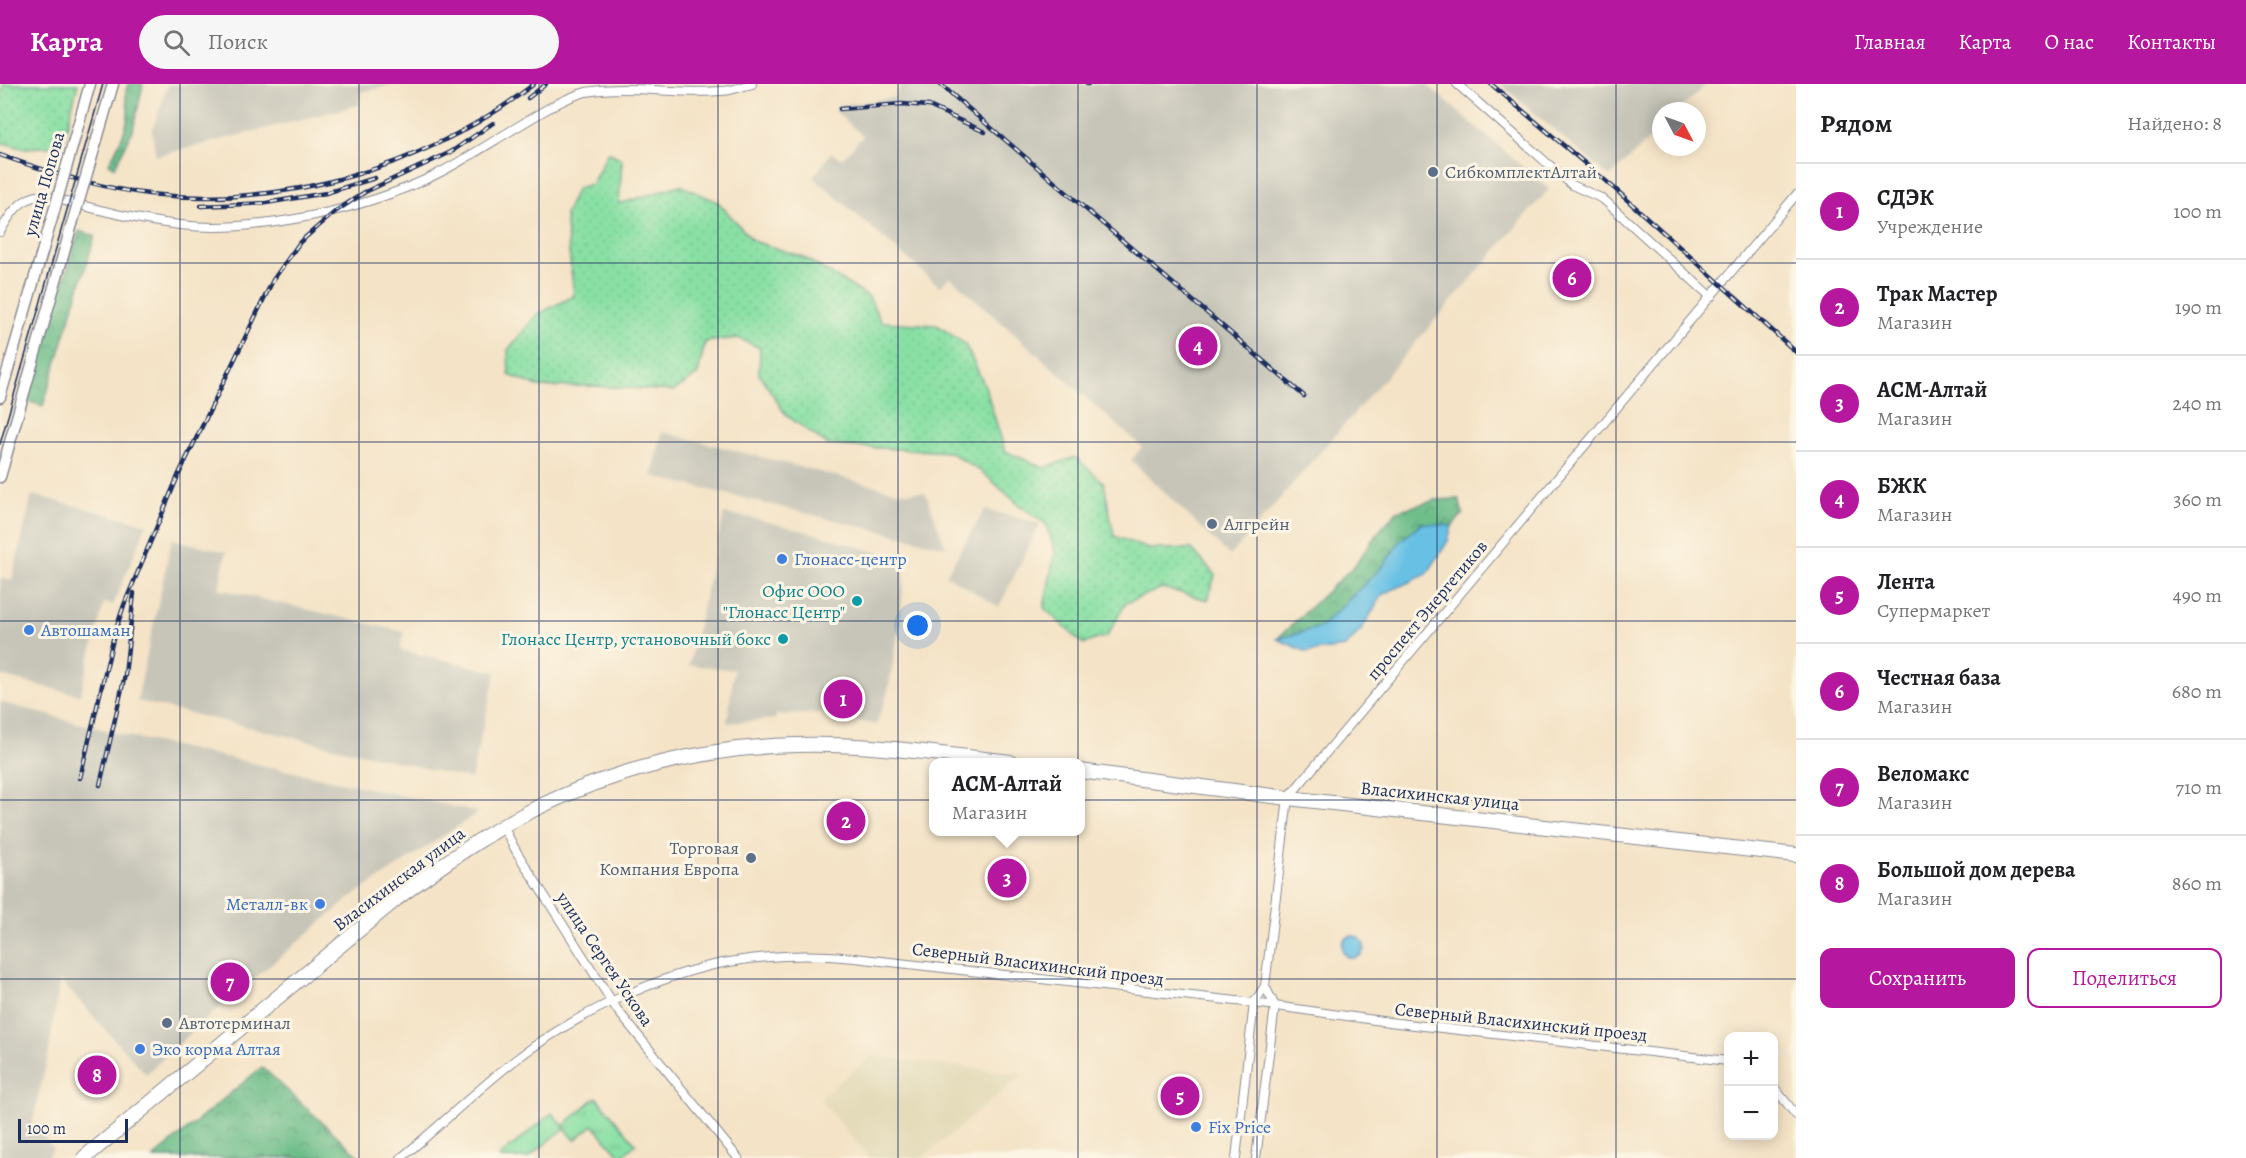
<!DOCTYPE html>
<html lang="ru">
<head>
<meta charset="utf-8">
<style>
	body { margin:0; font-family:Alegreya,serif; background:#f6f6f6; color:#202124 }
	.controls { position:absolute; right:18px; bottom:18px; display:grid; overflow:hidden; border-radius:12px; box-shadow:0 3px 15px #0003 }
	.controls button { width:54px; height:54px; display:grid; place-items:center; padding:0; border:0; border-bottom:2px solid #e0e0e0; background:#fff; color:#202124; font:30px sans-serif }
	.compass { position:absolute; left:1652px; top:18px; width:54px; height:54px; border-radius:50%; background:#fff; box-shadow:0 3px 15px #0003; rotate:131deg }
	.scale { position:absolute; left:18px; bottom:15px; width:110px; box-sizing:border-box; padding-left:6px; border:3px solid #1b2f5e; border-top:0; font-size:16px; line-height:21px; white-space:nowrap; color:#1b2f5e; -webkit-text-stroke:4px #fcf5e5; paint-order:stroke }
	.you { position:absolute; left:918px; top:542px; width:21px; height:21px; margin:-15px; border:4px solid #fff; border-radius:50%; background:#1a73e8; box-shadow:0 0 0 9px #1a73e833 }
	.badge { display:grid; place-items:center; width:39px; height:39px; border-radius:50%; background:#b5179e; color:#fff; font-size:20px; font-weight:700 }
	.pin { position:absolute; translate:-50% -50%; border:3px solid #fff; box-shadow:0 2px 6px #0006 }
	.popup { position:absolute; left:929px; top:674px; width:156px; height:78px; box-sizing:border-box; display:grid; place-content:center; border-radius:12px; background:#fff; filter:drop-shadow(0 2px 4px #0005); font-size:20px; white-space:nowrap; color:#757577 }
	.popup b { font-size:22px; color:#202124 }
	.popup::after { content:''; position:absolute; left:50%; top:100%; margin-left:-12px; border:12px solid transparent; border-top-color:#fff }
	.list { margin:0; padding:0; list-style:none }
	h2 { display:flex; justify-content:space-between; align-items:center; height:78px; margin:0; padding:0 24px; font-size:26px }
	h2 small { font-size:20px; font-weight:400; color:#757577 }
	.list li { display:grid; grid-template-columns:39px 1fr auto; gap:18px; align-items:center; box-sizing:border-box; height:96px; padding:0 24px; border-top:2px solid #e0e0e0 }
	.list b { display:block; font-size:22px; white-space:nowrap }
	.list p { margin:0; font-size:20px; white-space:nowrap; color:#757577 }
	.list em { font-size:20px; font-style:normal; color:#757577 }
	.actions { display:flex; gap:12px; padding:18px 24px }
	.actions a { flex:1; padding:14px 0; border:2px solid #b5179e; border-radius:12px; text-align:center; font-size:21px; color:#b5179e }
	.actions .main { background:#b5179e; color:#fff }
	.icon { flex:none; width:33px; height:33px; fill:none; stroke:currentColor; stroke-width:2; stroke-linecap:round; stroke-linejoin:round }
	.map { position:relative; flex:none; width:1796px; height:1074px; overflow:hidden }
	header { display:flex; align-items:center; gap:36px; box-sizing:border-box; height:84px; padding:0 30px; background:#b5179e; color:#fff }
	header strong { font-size:28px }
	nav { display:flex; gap:33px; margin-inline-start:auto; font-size:21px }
	.search { width:420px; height:54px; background:#f6f6f6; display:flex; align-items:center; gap:15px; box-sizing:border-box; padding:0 21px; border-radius:33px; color:#757577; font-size:22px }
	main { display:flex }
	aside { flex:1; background:#fff }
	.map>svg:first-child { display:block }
	.built { fill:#e4dbba }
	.industrial { fill:#c6c5b8 }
	.grass { fill:url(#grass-dots); stroke:#528881; stroke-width:1.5 }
	.forest { fill:url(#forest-crowns); stroke:#447674; stroke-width:1.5 }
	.park { fill:url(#park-tufts); stroke:#528881; stroke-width:1.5 }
	.pitch { fill:#89e0a4; stroke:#528881; stroke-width:1.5 }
	.water { fill:#67c1e5; stroke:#4178a2; stroke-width:1.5 }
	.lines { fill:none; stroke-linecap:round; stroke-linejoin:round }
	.street-casing { stroke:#888992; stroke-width:10 }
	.secondary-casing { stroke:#888992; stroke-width:13 }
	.highway-casing { stroke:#888992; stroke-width:16 }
	.street { stroke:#fff; stroke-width:8 }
	.secondary { stroke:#fff; stroke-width:10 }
	.highway { stroke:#fff; stroke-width:14 }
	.tram { stroke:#1b2f5e; stroke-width:1.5 }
	.rail-casing { stroke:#1b2f5e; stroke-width:4.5 }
	.rail { stroke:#fcf5e5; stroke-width:2; stroke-dasharray:7; stroke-linecap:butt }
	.secondary-bridge-casing { stroke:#888992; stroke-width:13; stroke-linecap:butt }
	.secondary-bridge { stroke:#fff; stroke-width:10 }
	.grid { fill:none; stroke:#1b2f5e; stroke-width:1.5; stroke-opacity:0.55 }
	.service-dot { fill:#5c6f8a; stroke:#fcf5e5; stroke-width:2 }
	.shop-dot { fill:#3f7fe0; stroke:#fcf5e5; stroke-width:2 }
	.culture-dot { fill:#0f9aa8; stroke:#fcf5e5; stroke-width:2 }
	.labels { text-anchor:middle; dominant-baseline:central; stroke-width:6; stroke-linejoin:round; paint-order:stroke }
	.service-label { font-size:18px; fill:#4e5e75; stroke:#fcf5e5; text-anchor:start }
	.street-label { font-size:18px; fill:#1b2f5e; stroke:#fcf5e5 }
	.shop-label { font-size:18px; fill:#366cbe; stroke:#fcf5e5; text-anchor:start }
	.culture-label { font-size:18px; fill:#0d838f; stroke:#fcf5e5; text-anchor:end }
</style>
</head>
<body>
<header>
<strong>Карта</strong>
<div class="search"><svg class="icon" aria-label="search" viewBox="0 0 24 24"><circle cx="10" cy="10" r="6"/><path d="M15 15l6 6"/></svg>Поиск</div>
<nav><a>Главная</a><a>Карта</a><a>О нас</a><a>Контакты</a></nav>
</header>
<main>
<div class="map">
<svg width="1796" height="1074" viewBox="0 0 1796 1074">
	<defs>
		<pattern id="grass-dots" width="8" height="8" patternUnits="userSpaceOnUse" patternTransform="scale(1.5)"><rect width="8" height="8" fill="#89e0a4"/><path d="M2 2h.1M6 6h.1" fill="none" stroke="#76c090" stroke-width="1.8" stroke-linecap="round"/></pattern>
		<pattern id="forest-crowns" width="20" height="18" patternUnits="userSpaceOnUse" patternTransform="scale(1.5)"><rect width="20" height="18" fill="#6ebe8a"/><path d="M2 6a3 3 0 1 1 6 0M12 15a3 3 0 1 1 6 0" fill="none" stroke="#5a9b74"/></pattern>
		<pattern id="park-tufts" width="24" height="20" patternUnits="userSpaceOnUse" patternTransform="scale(1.5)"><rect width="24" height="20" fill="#89e0a4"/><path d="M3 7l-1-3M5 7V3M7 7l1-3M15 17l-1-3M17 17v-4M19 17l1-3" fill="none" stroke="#76c090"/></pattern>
	</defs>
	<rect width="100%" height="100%" fill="#fcf5e5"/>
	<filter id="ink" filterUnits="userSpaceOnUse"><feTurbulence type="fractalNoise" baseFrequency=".0167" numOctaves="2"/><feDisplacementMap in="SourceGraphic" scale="12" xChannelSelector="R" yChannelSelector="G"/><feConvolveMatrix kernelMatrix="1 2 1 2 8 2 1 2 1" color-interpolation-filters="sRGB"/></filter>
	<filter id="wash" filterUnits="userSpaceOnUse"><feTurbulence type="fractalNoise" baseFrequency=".008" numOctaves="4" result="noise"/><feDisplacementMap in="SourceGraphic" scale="24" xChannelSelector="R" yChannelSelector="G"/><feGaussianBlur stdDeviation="1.35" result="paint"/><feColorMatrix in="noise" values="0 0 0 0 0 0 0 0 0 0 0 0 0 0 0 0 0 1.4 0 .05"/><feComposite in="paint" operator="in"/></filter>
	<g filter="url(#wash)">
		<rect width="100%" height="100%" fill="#f4e3c6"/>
		<!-- built -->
		<polygon class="built" points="871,972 1023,990 922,1074 869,1074 820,1015"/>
		<!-- industrial -->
		<g class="industrial">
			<polygon points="168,0 395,0 361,8 359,21 156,72 152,47"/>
			<polygon points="898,0 1426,0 1549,105 1230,472 1131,376 1142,363 950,193 940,203 813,93 831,69 842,75 863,52 835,27 840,21 893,14 901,3"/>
			<polygon points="1500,0 1706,0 1678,27 1661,27 1661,44 1610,93"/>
			<polygon points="662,348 899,408 925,408 946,463 652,392"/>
			<polygon points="32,411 147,440 113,521 104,519 80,611 0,592 0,494 12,496"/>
			<polygon points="985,425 1040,440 999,523 946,491"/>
			<polygon points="724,430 752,434 816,450 905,477 900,540 887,611 876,641 823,629 776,631 776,635 727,639 734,586 689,581"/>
			<polygon points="172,455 226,468 219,505 404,548 400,566 496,588 471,695 137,617"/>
			<polygon points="0,618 123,651 479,728 350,814 212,930 146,990 60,896 48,972 32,1040 53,1064 51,1068 45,1074 0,1074"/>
		</g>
		<!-- grass -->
		<g class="grass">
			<polygon points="4,0 78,0 62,62 22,64 0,58 0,13"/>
			<polygon points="608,68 622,75 619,120 680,101 718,118 753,157 803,173 869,213 881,238 937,241 965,260 985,302 1005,367 1044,384 1075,373 1104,399 1114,452 1148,465 1192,465 1215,491 1208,516 1162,504 1126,519 1107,552 1083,560 1044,524 1055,467 1046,440 1019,421 982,388 950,368 828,361 786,331 759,290 760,264 738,254 705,258 698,290 674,307 592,302 540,303 509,291 508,266 536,231 574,212 565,131 577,104 592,100"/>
		</g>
		<!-- forest -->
		<g class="forest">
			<path d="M128,0H143L133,46L115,83L109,80C116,65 128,46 128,29C129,16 122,14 128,0Z"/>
			<polygon points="79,147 95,152 43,322 27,317"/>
			<polygon points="1459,415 1463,430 1452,442 1422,439 1400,457 1384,481 1321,543 1277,555 1356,480 1376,451 1397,427 1436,416"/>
			<polygon points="262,983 361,1074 153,1074"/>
		</g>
		<!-- park -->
		<polygon class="park" points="596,1013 636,1060 621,1073 593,1041 575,1056 563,1042"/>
		<!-- pitch -->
		<polygon class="pitch" points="552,1029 565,1044 528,1074 500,1074 499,1073"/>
		<!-- water -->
		<g class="water">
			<polygon points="1423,439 1452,442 1448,457 1427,490 1383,510 1361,546 1345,563 1307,568 1277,555 1321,543 1384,481 1400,457"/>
			<circle cx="1353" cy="863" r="11"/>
		</g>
	</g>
	<g filter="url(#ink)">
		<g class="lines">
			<defs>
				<g id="street">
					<polyline points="1457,0 1572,101 1603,115 1711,213"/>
					<path d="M0,148C10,130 21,113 42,111C88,123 133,136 180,141C256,150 366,125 435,91C463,77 490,59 517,43C539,30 561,15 586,8C630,0 677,11 721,7C732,7 742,2 752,0"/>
					<polyline points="503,742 516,767 618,927 738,1074"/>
					<polyline points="1774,1003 1796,1031"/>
					<path d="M401,1074C443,1040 482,1000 526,968C580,929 657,892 723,879C765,871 813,870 855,874L1254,919L1389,938L1728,977"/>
					<polyline points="1236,1074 1254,919 1265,902 1288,714 1796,111"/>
					<polyline points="1256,1074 1275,922 1265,902"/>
				</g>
				<g id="secondary">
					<polyline points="74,56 90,0"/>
					<polyline points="95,62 113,0"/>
					<polyline points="0,313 52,134"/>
					<polyline points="0,393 72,140"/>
				</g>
				<g id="highway">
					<polyline points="1080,687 1288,714 1796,771"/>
					<path d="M84,1074L396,815C437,784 479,754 525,730C607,687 704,663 797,661C868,659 939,670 1010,678"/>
				</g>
			</defs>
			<!-- street casing -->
			<use href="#street" class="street-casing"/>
			<!-- secondary casing -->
			<use href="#secondary" class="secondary-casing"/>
			<!-- highway casing -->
			<use href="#highway" class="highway-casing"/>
			<!-- street -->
			<use href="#street" class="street"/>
			<!-- secondary -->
			<use href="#secondary" class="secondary"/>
			<!-- highway -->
			<use href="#highway" class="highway"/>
			<!-- tram -->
			<polyline class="tram" points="0,360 103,0"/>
			<defs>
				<g id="rail">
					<polyline points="940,0 1304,312"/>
					<polyline points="1087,0 1088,0"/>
					<polyline points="1491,0 1614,104 1796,268"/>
					<polyline points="528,14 546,0"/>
					<polyline points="840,25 902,20 929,22 985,48"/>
					<path d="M0,71C48,88 99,104 149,110C284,125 427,83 534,0"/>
					<polyline points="201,122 266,119 326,109 375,94"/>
					<polyline points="80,694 114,551 124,521 178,392 273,196 300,158 336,127 365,108 451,68 493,39"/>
					<polyline points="100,701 125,591 134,509"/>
				</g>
			</defs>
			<!-- rail casing -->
			<use href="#rail" class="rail-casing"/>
			<!-- rail -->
			<use href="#rail" class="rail"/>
			<defs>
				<g id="secondary-bridge">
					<polyline points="52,134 74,56"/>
					<polyline points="72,140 95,62"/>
				</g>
			</defs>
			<!-- secondary-bridge casing -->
			<use href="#secondary-bridge" class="secondary-bridge-casing"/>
			<!-- secondary-bridge -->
			<use href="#secondary-bridge" class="secondary-bridge"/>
		</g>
	</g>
	<!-- grid -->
	<path class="grid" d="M180,0V1074M359,0V1074M539,0V1074M718,0V1074M898,0V1074M1078,0V1074M1257,0V1074M1437,0V1074M1616,0V1074M0,179H1796M0,358H1796M0,537H1796M0,716H1796M0,895H1796"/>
	<!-- markers -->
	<g class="service-dot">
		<circle cx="1433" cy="88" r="6"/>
		<circle cx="1212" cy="440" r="6"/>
		<circle cx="751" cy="774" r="6"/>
		<circle cx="167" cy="939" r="6"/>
	</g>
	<g class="shop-dot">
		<circle cx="782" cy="475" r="6"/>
		<circle cx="29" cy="546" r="6"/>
		<circle cx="320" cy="820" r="6"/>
		<circle cx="140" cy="965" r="6"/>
		<circle cx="1196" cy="1043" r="6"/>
	</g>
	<g class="culture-dot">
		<circle cx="857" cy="517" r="6"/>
		<circle cx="783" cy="555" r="6"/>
	</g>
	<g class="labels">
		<!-- service labels -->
		<g class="service-label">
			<text x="1445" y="88">СибкомплектАлтай</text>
			<text x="1224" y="440">Алгрейн</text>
			<text x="739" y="764" text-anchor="end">Торговая<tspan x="739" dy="21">Компания Европа</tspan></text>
			<text x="179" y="939">Автотерминал</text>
		</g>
		<!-- street labels -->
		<g class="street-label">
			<text transform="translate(44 100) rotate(-74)">улица Попова</text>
			<text transform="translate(1427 526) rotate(-50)">проспект Энергетиков</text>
			<text transform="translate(1440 712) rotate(6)">Власихинская улица</text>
			<text transform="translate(399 795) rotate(-37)">Власихинская улица</text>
			<text transform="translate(605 875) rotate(56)">улица Сергея Ускова</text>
			<text transform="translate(1038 880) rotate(7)">Северный Власихинский проезд</text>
			<text transform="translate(1521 938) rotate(6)">Северный Власихинский проезд</text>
		</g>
		<!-- shop labels -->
		<g class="shop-label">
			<text x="794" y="475">Глонасс-центр</text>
			<text x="41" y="546">Автошаман</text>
			<text x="308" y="820" text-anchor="end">Металл-вк</text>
			<text x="152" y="965">Эко корма Алтая</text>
			<text x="1208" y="1043">Fix Price</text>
		</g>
		<!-- culture labels -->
		<g class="culture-label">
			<text x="845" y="507">Офис ООО<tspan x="845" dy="21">"Глонасс Центр"</tspan></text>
			<text x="771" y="555">Глонасс Центр, установочный бокс</text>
		</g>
	</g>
</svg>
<div class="controls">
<button>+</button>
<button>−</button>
</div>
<svg class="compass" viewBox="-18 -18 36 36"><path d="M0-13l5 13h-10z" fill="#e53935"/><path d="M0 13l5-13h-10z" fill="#757577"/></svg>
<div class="scale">100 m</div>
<div class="you"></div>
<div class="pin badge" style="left:843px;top:615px">1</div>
<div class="pin badge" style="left:846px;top:737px">2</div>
<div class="pin badge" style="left:1007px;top:794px">3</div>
<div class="popup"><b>АСМ-Алтай</b>Магазин</div>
<div class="pin badge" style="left:1198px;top:262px">4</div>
<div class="pin badge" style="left:1180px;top:1012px">5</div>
<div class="pin badge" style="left:1572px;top:194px">6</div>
<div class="pin badge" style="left:230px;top:898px">7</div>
<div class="pin badge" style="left:97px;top:991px">8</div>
</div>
<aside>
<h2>Рядом<small>Найдено: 8</small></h2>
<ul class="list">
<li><span class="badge">1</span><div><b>СДЭК</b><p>Учреждение</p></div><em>100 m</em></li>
<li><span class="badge">2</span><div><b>Трак Мастер</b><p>Магазин</p></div><em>190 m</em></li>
<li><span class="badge">3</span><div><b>АСМ-Алтай</b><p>Магазин</p></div><em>240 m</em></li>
<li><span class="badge">4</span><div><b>БЖК</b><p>Магазин</p></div><em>360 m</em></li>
<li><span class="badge">5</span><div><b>Лента</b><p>Супермаркет</p></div><em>490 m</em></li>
<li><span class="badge">6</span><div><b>Честная база</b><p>Магазин</p></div><em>680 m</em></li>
<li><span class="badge">7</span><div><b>Веломакс</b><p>Магазин</p></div><em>710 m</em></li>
<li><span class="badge">8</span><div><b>Большой дом дерева</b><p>Магазин</p></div><em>860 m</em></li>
</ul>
<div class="actions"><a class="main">Сохранить</a><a>Поделиться</a></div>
</aside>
</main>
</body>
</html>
